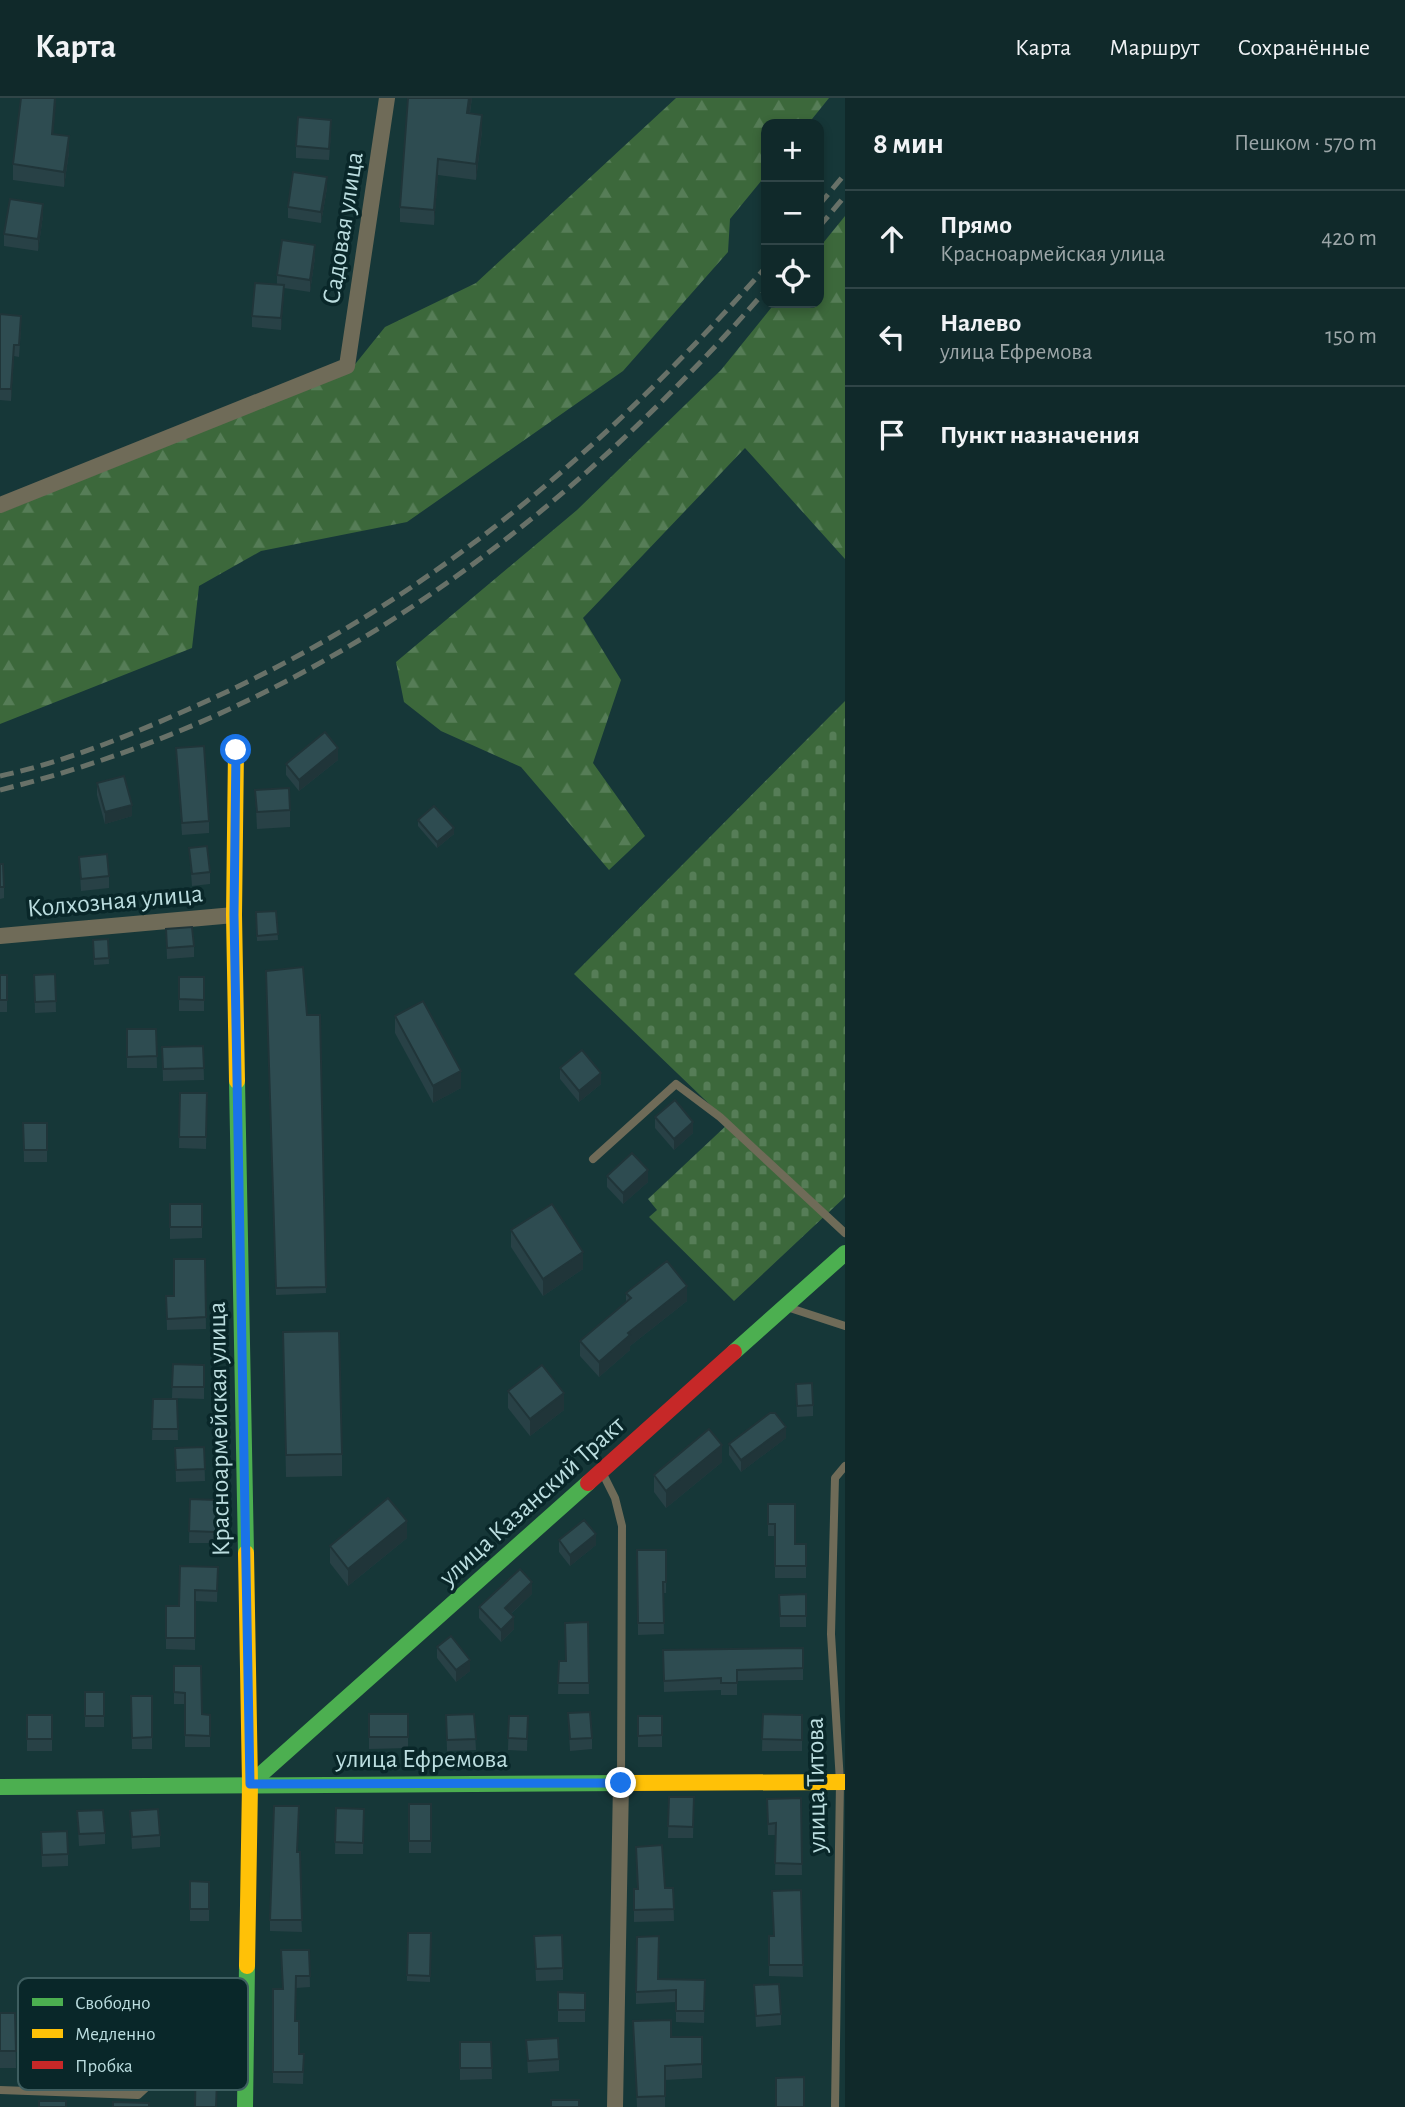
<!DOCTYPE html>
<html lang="ru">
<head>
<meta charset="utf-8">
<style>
	body { margin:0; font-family:"Alegreya Sans",sans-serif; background:#193132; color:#f1f3f6 }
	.controls { position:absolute; right:21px; top:21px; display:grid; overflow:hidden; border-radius:14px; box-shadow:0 4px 10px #0003 }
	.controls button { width:63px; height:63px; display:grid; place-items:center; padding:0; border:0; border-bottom:2px solid #304547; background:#10292a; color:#f1f3f6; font:35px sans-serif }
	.stop { position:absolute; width:21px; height:21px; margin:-16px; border:5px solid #1a73e8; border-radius:50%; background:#fff }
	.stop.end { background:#1a73e8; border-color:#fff; box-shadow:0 2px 7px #0008 }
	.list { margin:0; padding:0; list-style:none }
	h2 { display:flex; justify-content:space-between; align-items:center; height:91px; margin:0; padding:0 28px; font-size:30px }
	h2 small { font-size:23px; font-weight:400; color:#9ca6a8 }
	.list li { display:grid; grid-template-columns:46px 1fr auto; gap:21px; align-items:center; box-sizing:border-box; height:98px; padding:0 28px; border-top:2px solid #304547 }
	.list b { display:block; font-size:26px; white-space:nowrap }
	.list p { margin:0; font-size:23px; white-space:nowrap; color:#9ca6a8 }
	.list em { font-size:23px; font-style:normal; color:#9ca6a8 }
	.icon { flex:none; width:38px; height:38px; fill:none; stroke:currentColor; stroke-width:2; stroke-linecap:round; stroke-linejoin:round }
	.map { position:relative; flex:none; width:845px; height:2009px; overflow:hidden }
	header { display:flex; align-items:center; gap:42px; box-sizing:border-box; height:98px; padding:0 35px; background:#10292a; border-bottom:2px solid #304547 }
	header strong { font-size:33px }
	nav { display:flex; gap:38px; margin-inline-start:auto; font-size:24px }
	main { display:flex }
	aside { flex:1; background:#10292a }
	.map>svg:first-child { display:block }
	.forest { fill:url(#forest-firs) }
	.cemetery { fill:url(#cemetery-stones) }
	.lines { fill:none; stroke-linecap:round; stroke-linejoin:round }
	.lane { stroke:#6f6b58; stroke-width:8 }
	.street { stroke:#6f6b58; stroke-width:16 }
	.fast { stroke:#4caf50; stroke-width:16 }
	.slow { stroke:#ffc107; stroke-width:16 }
	.jam { stroke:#c62828; stroke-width:16 }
	.rail { stroke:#687168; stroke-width:5; stroke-dasharray:14 7; stroke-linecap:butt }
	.wall { fill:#284146 }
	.shaded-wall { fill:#203539 }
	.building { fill:#2e4c51; stroke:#203539; stroke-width:2 }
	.route { stroke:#1a73e8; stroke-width:9 }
	.labels { text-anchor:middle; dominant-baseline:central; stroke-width:7; stroke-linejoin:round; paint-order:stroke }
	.street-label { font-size:26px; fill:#bbdddf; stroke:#092729 }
	.key { fill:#092729; stroke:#3e5e60; stroke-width:2 }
	.key-label { font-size:19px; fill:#bbdddf }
</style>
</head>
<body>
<header>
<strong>Карта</strong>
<nav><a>Карта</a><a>Маршрут</a><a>Сохранённые</a></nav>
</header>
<main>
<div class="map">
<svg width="845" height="2009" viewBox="0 0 845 2009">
	<defs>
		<pattern id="forest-firs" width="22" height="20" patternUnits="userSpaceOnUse" patternTransform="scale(1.75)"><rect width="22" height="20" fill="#3c683b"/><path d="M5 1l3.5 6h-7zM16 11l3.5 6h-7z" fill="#567d57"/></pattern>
		<pattern id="cemetery-stones" width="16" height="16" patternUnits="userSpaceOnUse" patternTransform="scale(1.75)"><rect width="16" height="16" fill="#3c683b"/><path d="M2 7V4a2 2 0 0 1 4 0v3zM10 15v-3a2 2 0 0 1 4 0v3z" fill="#567d57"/></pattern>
	</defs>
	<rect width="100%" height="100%" fill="#163738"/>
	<!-- forest -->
	<g class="forest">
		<polygon points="676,0 829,0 808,26 766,26 766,77 730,121 728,154 623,273 407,424 261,453 199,488 192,550 0,626 0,415 348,275 385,229 476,185"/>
		<polygon points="845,118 845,461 745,350 583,520 621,582 593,665 645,738 609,772 521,669 441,633 404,604 396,564 577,412 721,272 775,205 819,205 819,150"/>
	</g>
	<!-- cemetery -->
	<polygon class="cemetery" points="845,603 845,1099 734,1203 649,1119 657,1112 648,1101 729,1025 574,876"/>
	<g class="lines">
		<!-- lane -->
		<g class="lane">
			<polyline points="593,1061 676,986 720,1019 845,1135"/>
			<polyline points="790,1210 845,1228"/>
			<polyline points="602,1374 615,1400 622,1428 621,1682"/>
			<polyline points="0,1992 138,1997 180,1958 244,1958"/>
			<polyline points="835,2009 840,1684 831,1536 835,1380 845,1368"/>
		</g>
		<!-- street -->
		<g class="street">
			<polyline points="0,407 347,268 387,0"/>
			<polyline points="0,838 234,817"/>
			<polyline points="615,2009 621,1685"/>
		</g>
		<!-- fast -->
		<g class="fast">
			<polyline points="237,983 246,1455"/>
			<polyline points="734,1254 845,1155"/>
			<polyline points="250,1686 588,1385"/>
			<polyline points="0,1689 627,1685"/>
			<polyline points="245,2009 247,1868"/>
		</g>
		<!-- slow -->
		<g class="slow">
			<polyline points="236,652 234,817 237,983"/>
			<polyline points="246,1455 250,1686 247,1868"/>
			<polyline points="627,1685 845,1684"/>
		</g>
		<!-- jam -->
		<polyline class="jam" points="588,1385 734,1254"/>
		<!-- rail -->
		<g class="rail">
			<polyline points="819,107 845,76"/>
			<polyline points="819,129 845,98"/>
			<path d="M0,678C65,664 128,638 189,611C426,507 596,360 766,169"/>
			<path d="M0,692C310,615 559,430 766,192"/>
		</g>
	</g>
	<!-- wall -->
	<g class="wall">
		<polygon points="56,0 53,36 69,54 64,89 13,82 13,66"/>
		<polygon points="408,0 472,0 470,15 482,33 476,82 438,77 434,127 400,124 400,109"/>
		<polygon points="331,34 329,62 296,60 296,48"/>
		<polygon points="327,90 321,125 288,120 288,109"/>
		<polygon points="43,117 38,153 4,148 4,136"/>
		<polygon points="315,159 310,194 284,190 281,232 252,229 252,218 277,187 277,177"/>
		<polygon points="0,216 21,230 19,259 14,258 11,303 0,302"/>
		<polygon points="176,650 209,723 209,735 182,737"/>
		<polygon points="338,662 299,693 286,677 286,666"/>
		<polygon points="97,685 132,718 105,726 97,697"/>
		<polygon points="255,692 290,712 290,729 257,731"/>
		<polygon points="418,722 454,736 437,750 418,728"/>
		<polygon points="189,750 210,774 210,786 192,788"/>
		<polygon points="79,759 109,778 109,790 81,793"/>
		<polygon points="0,766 4,789 4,800 0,801"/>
		<polygon points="276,813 278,842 257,843 256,814"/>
		<polygon points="166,831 194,848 194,859 167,861"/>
		<polygon points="108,841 109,866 94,867 93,842"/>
		<polygon points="266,873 307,917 320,917 326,1195 276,1197"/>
		<polygon points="55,876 56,914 35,915 34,877"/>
		<rect x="0" y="877" width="7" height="37"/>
		<rect x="179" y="879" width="25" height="34"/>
		<polygon points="395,918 461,990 433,1005 395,935"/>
		<polygon points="127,931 156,931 157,970 127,970"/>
		<polygon points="203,948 204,982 163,983 162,949"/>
		<polygon points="560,970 601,986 579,1004 560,981"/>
		<polygon points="180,995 207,995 206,1051 179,1050"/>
		<polygon points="655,1019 693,1035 674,1052 655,1030"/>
		<polygon points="23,1025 47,1025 47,1064 24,1064"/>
		<polygon points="607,1078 648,1084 623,1106 607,1089"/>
		<polygon points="170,1106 202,1106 202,1140 170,1141"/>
		<polygon points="511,1132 583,1171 543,1198 511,1149"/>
		<polygon points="205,1161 206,1231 167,1232 166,1198 174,1198"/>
		<polygon points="626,1195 687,1203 630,1248 630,1252 599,1279 580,1258 580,1243 626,1204"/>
		<polygon points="283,1234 342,1356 342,1378 286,1379"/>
		<polygon points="173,1266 204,1267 204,1301 172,1300"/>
		<polygon points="796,1286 813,1307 813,1318 797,1319"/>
		<polygon points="508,1293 564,1312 530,1338 508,1310"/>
		<polygon points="153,1301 177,1301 178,1342 152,1342"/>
		<polygon points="786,1340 741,1374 729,1357 729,1346"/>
		<polygon points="204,1349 205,1383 176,1384 175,1350"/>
		<polygon points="722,1364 666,1410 654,1394 654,1377"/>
		<polygon points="190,1401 216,1402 216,1445 189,1445"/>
		<polygon points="768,1406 795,1446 806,1446 806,1480 775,1480 775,1438 768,1438"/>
		<polygon points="407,1440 348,1488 330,1465 330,1448"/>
		<polygon points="559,1442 596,1447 570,1468 559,1454"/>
		<polygon points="637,1452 666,1452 666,1495 663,1495 664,1536 638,1537"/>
		<polygon points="218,1469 217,1504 195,1503 195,1552 166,1551 166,1508 179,1508"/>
		<polygon points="532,1496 511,1516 514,1531 501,1544 479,1520 479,1509"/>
		<polygon points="806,1496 806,1529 780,1529 779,1497"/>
		<polygon points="588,1524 589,1596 558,1596 559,1563 566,1563"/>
		<polygon points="437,1549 470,1573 456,1584 437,1560"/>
		<polygon points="803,1550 803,1582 737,1583 737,1597 721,1597 721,1592 664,1594 663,1552"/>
		<polygon points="174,1568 202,1616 210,1617 210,1649 185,1649 185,1606 174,1606"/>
		<rect x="85" y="1594" width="19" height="35"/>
		<polygon points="131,1598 152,1598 152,1651 132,1651"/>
		<polygon points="568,1615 592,1640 592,1651 570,1653"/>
		<polygon points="369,1616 408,1616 408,1650 369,1651"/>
		<polygon points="474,1616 476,1652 447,1653 446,1617"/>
		<polygon points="763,1616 802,1617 802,1653 762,1653"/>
		<rect x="27" y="1617" width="25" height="36"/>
		<polygon points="509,1618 528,1618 527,1653 508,1652"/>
		<rect x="638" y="1618" width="24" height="31"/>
		<polygon points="669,1699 694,1699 693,1740 668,1740"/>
		<polygon points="801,1700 802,1777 775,1777 776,1737 768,1737 767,1701"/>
		<rect x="409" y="1706" width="22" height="49"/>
		<polygon points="336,1710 364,1711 363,1756 335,1756"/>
		<polygon points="77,1713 105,1735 105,1746 79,1748"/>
		<polygon points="130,1713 160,1737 160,1749 132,1751"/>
		<polygon points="41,1734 68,1756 68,1768 42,1769"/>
		<polygon points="636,1749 665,1790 673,1790 674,1823 634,1824 634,1791 637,1791"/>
		<polygon points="298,1754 302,1834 270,1833 270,1822"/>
		<polygon points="190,1783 209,1784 209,1823 190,1823"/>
		<polygon points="801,1792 803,1879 769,1878 769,1838 773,1838"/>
		<polygon points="431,1835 430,1884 407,1883 407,1877"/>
		<polygon points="534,1838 563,1870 563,1882 536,1883"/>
		<polygon points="309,1852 310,1889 296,1890 296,1923 299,1956 304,1956 303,1986 273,1985 273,1891 282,1891"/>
		<polygon points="218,1881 217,1919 163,1918 163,1938 146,1938 147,1882"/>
		<polygon points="658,1881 705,1882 704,1925 676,1924 676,1904 636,1906 636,1894"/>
		<polygon points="754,1887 781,1916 781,1927 756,1929"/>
		<polygon points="558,1894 585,1895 585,1924 558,1924"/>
		<polygon points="0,1915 15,1915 16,1970 0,1970"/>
		<polygon points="73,1915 74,1964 45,1964 44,1916"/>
		<polygon points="633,1923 671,1939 702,1966 702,1980 665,1982 665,2009 637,2009"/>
		<polygon points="101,1926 138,1927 137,1968 100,1968"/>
		<polygon points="526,1942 559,1961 559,1973 528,1975"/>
		<polygon points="460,1944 491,1944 492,1981 460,1982"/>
	</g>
	<!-- shaded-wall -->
	<g class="shaded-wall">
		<polygon points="55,0 56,7 52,51 52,36"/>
		<polygon points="469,0 472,0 467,31 467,15"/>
		<polygon points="482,17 482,33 476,82 476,66"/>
		<polygon points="69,38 69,54 64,89 64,74"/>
		<polygon points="438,61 438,77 434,127 434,112"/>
		<polygon points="327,79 327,90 321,125 321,114"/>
		<polygon points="43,106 43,117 38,153 38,141"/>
		<polygon points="315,147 315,159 310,194 310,182"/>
		<polygon points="284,187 284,199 281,232 281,220"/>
		<polygon points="14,247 14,258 11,303 11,291"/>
		<polygon points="338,650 338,662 299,693 299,682"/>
		<polygon points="132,707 132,718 105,726 105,714"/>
		<polygon points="454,730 454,736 437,750 437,744"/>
		<polygon points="461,973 461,990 433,1005 433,988"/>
		<polygon points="601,975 601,986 579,1004 579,993"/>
		<polygon points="693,1024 693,1035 674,1052 674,1041"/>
		<polygon points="648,1072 648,1084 623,1106 623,1095"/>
		<polygon points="583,1154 583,1171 543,1198 543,1181"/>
		<polygon points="687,1188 687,1203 630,1248 630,1252 599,1279 599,1264 628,1235"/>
		<polygon points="564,1295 564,1312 530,1338 530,1321"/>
		<polygon points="786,1329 786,1340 741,1374 741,1362"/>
		<polygon points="722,1347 722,1364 666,1410 666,1393"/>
		<polygon points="407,1423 407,1440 348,1488 348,1471"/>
		<polygon points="596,1436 596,1447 570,1468 570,1457"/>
		<polygon points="532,1484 532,1496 505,1521 505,1510"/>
		<polygon points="514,1519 514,1531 501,1544 501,1532"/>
		<polygon points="470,1562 470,1573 456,1584 456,1572"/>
	</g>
	<!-- building -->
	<g class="building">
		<polygon points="21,0 55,0 52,36 69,38 64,74 13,66"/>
		<polygon points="408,0 469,0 467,15 482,17 476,66 438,61 434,112 400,109"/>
		<polygon points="298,19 331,22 329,51 296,48"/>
		<polygon points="293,74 327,79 321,114 288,109"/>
		<polygon points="10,101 43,106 38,141 4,136"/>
		<polygon points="282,142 315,147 310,182 277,177"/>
		<polygon points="255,185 284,187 281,220 252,218"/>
		<polygon points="0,216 21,218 19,247 14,247 11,291 0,291"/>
		<polygon points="325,634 338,650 299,682 286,666"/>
		<polygon points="204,648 209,723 182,725 176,650"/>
		<polygon points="124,678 132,707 105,714 97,685"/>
		<polygon points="289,690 290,712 257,714 255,692"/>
		<polygon points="434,708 454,730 437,744 418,722"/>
		<polygon points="207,748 210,774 192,776 189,750"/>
		<polygon points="107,756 109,778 81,781 79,759"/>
		<polygon points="0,766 3,766 4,789 0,789"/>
		<polygon points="276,813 278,836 257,838 256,814"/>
		<polygon points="192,829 194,848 167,850 166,831"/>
		<polygon points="108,841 109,860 94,861 93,842"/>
		<polygon points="303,869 307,917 320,917 326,1189 276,1190 266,873"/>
		<polygon points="55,876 56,903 35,904 34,877"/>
		<rect x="0" y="877" width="7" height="25"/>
		<polygon points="179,879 204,879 204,902 179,901"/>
		<polygon points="423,903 461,973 433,988 395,918"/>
		<polygon points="127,931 156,931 157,958 127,959"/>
		<polygon points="203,948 204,970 163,971 162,949"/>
		<polygon points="582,952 601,975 579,993 560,970"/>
		<polygon points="180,995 207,995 206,1039 179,1039"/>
		<polygon points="675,1002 693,1024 674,1041 655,1019"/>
		<polygon points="23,1025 47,1025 47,1052 24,1052"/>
		<polygon points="632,1055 648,1072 623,1095 607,1078"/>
		<rect x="170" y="1106" width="32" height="23"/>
		<polygon points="552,1106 583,1154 543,1181 511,1132"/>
		<polygon points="174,1161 205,1161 206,1219 167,1221 166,1198 174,1198"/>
		<polygon points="667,1163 687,1188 628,1235 630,1237 599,1264 580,1243 631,1200 626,1195"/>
		<polygon points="339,1233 342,1356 286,1357 283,1234"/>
		<polygon points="173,1266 204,1267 204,1289 172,1289"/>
		<polygon points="542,1267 564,1295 530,1321 508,1293"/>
		<polygon points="812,1285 813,1307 797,1308 796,1286"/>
		<polygon points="153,1301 177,1301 178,1331 152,1331"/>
		<polygon points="770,1315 775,1315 786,1329 741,1362 729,1346"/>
		<polygon points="709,1331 722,1347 666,1393 654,1377"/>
		<polygon points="204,1349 205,1371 176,1372 175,1350"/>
		<polygon points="388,1400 407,1423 348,1471 330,1448"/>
		<polygon points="190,1401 216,1402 216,1434 189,1433"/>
		<polygon points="768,1406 795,1406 795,1446 806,1446 806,1468 775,1468 775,1426 768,1426"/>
		<polygon points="584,1422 596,1436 570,1457 559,1442"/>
		<polygon points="637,1452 666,1452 666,1484 663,1484 664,1525 638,1525"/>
		<polygon points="180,1468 218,1469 217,1493 195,1492 195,1540 166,1540 166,1508 179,1508"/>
		<polygon points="520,1471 532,1484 505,1510 514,1519 501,1532 479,1509"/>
		<polygon points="806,1496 806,1518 780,1518 779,1497"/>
		<polygon points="588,1524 589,1585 558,1585 559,1563 566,1563 565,1525"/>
		<polygon points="451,1538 470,1562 456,1572 437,1549"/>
		<polygon points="803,1550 803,1570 737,1572 737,1585 721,1585 721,1580 664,1583 663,1552"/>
		<polygon points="174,1568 201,1568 202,1616 210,1617 210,1638 185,1637 185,1595 174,1594"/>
		<rect x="85" y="1594" width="19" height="24"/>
		<polygon points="131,1598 152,1598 152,1639 132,1640"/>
		<polygon points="590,1614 592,1640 570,1641 568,1615"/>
		<rect x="369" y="1616" width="39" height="23"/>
		<polygon points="474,1616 476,1641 447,1642 446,1617"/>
		<polygon points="763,1616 802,1617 802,1642 762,1641"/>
		<rect x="27" y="1617" width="25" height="24"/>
		<polygon points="509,1618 528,1618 527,1641 508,1640"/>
		<polygon points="638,1618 662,1618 662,1637 638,1638"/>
		<polygon points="669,1699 694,1699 693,1729 668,1728"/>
		<polygon points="801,1700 802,1766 775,1765 776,1725 768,1726 767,1701"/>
		<rect x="409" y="1706" width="22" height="37"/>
		<polygon points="274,1708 299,1708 297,1754 300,1754 302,1822 270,1822"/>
		<polygon points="336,1710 364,1711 363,1745 335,1744"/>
		<polygon points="158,1711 160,1737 132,1739 130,1713"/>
		<polygon points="103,1712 105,1735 79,1736 77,1713"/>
		<polygon points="67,1733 68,1756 42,1757 41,1734"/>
		<polygon points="662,1747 665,1790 673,1790 674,1811 634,1812 634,1791 638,1791 636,1749"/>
		<polygon points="190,1783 209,1784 209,1811 190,1811"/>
		<polygon points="801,1792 803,1867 769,1867 769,1838 774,1838 772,1793"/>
		<polygon points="408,1835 431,1835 430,1878 407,1877"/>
		<polygon points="562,1837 563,1870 536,1871 534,1838"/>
		<polygon points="659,1838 658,1881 705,1882 704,1913 676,1913 676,1892 636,1894 637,1839"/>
		<polygon points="281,1852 309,1852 310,1878 296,1878 295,1923 299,1923 299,1956 304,1956 303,1974 273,1974 273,1891 283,1891"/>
		<polygon points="779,1886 781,1916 756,1918 754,1887"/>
		<polygon points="558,1894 585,1895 585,1912 558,1912"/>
		<polygon points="0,1915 15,1915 16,1953 0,1953"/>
		<polygon points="671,1922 671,1939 702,1939 702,1966 665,1968 665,1998 637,1999 633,1923"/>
		<polygon points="558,1940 559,1961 528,1963 526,1942"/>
		<polygon points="460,1944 491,1944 492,1970 460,1970"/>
		<polygon points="196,1955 218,1956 216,2009 195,2009"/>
		<polygon points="804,1979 804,2009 776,2009 776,1980"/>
		<rect x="551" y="2002" width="28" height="7"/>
		<rect x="39" y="2003" width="27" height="6"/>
		<polygon points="113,2004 149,2005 149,2009 113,2009"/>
	</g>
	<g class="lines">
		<!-- route -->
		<polyline class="route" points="236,652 234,817 250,1686 621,1685"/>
	</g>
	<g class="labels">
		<!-- street labels -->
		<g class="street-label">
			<text transform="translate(343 130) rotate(-81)">Садовая улица</text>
			<text transform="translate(115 803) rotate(-5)">Колхозная улица</text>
			<text transform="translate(219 1331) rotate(-91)">Красноармейская улица</text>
			<text transform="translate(532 1403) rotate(-42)">улица Казанский Тракт</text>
			<text x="422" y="1661">улица Ефремова</text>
			<text transform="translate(816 1687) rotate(-91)">улица Титова</text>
		</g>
	</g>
	<!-- legend -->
	<rect x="18" y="1880" width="230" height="112" rx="10" class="key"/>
	<rect x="32" y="1900" width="31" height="8" fill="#4caf50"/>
	<rect x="32" y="1931" width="31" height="9" fill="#ffc107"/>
	<rect x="32" y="1963" width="31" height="8" fill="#c62828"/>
	<g class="key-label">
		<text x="75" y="1911">Свободно</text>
		<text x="75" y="1942">Медленно</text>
		<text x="75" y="1974">Пробка</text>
	</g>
</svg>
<div class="controls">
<button>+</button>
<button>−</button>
<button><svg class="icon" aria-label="locate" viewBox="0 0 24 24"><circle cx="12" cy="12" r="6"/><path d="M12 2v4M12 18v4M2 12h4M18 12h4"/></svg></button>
</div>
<div class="stop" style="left:236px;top:652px"></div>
<div class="stop end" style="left:621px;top:1685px"></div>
</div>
<aside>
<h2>8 мин<small>Пешком · 570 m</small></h2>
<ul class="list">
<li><svg class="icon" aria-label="ahead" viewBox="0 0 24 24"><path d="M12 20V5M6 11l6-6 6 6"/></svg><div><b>Прямо</b><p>Красноармейская улица</p></div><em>420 m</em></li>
<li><svg class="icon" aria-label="left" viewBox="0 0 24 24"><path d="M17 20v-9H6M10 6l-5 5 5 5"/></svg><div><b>Налево</b><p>улица Ефремова</p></div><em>150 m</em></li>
<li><svg class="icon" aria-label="arrive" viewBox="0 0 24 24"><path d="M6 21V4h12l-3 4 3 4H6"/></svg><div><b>Пункт назначения</b></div></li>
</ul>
</aside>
</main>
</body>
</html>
